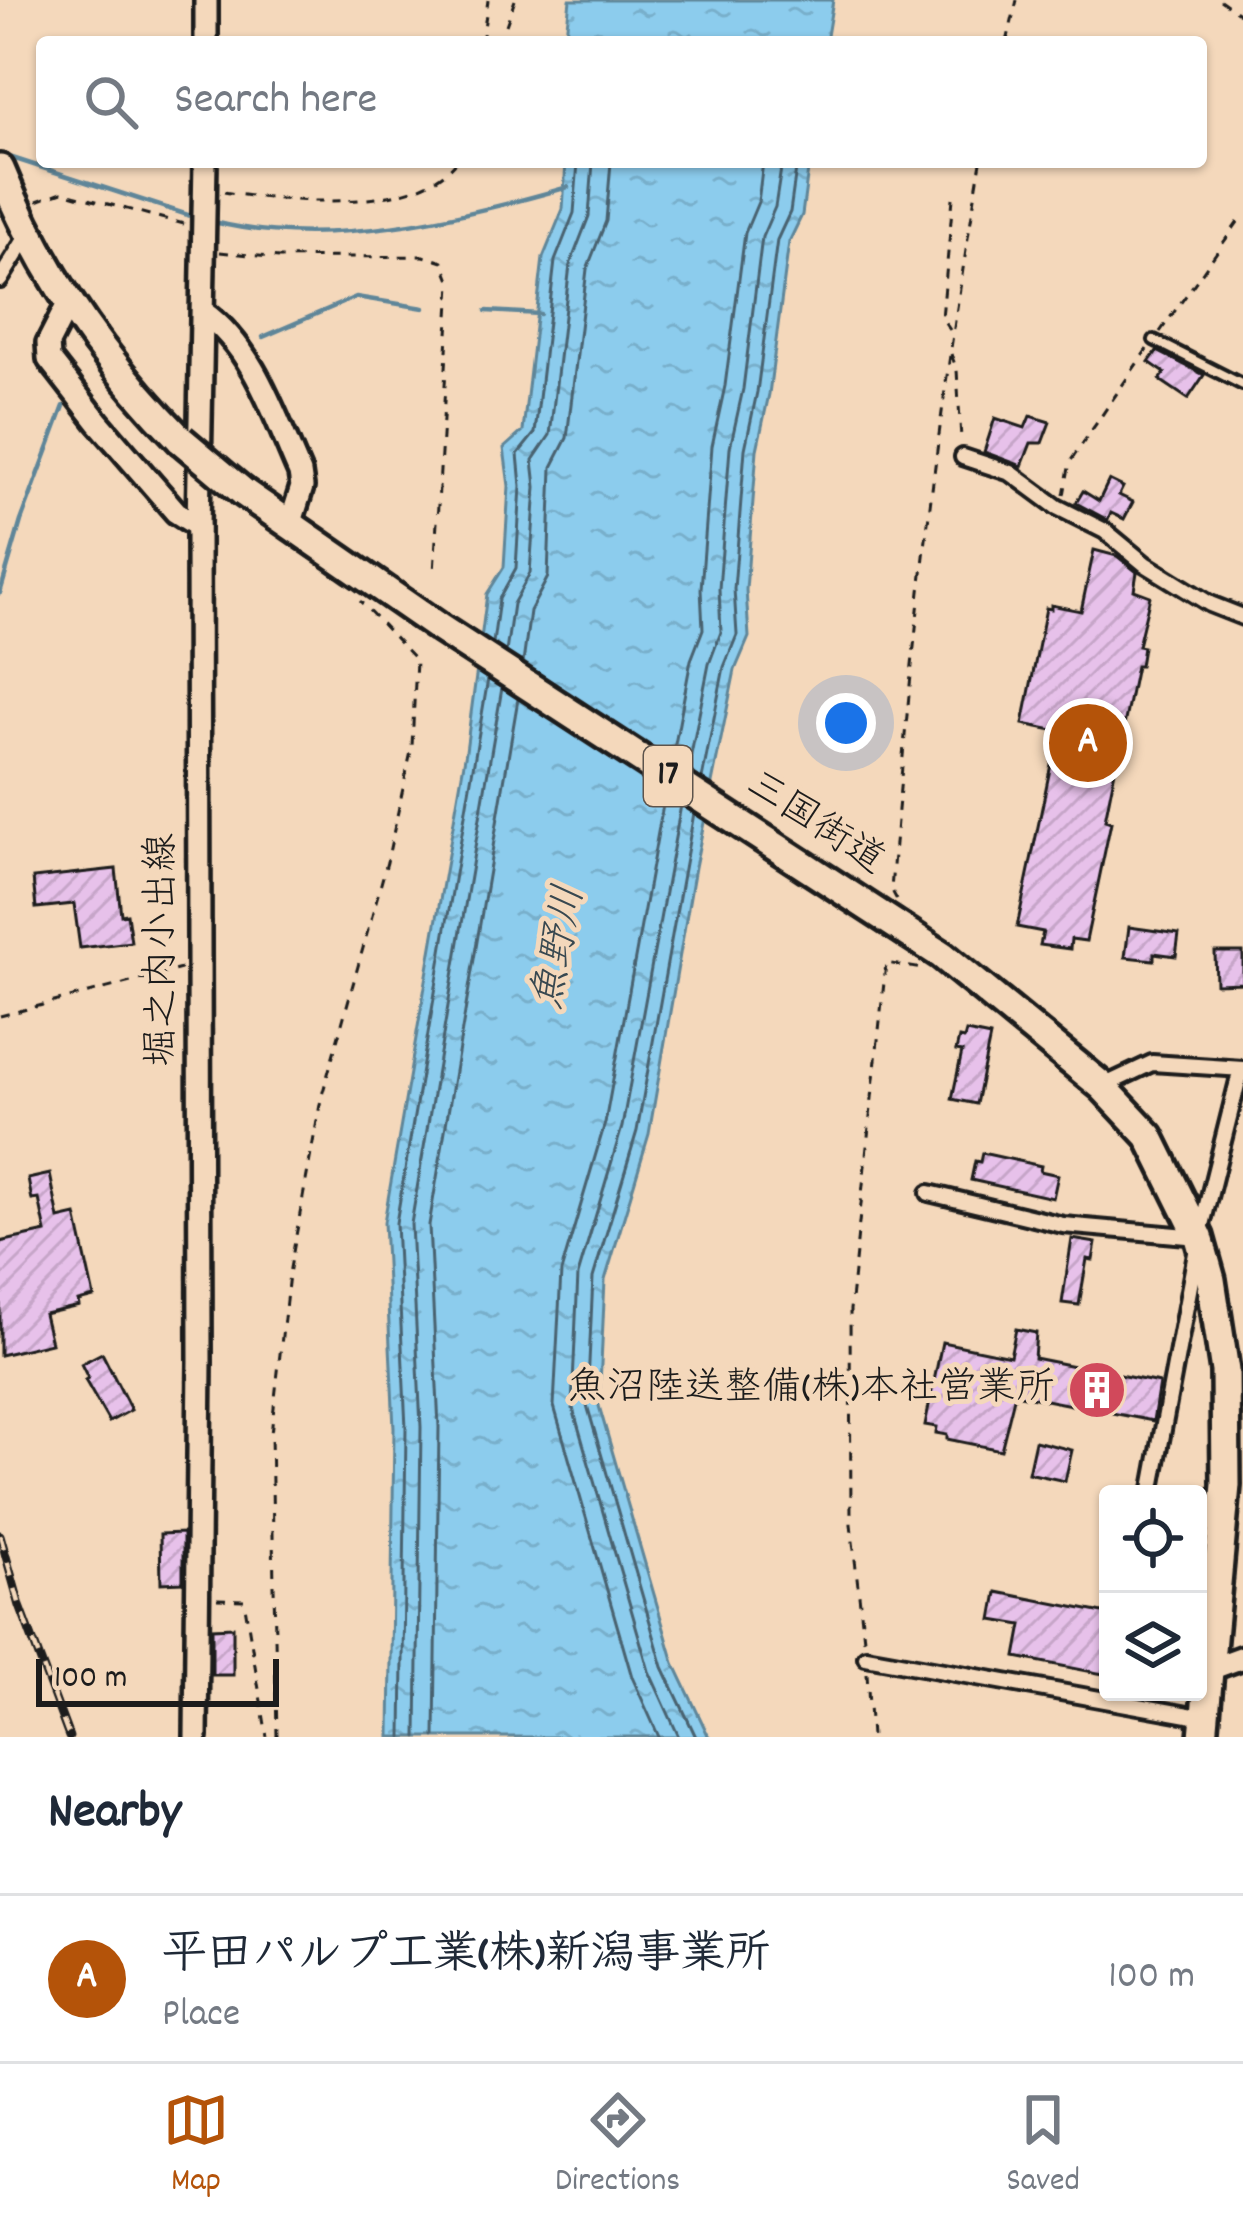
<!DOCTYPE html>
<html lang="en">
<head>
<meta charset="utf-8">
<style>
	body { margin:0; font-family:Dekko,"Klee One",sans-serif; background:#f2f2f3; color:#1f2937 }
	.controls { position:absolute; right:36px; bottom:36px; display:grid; overflow:hidden; border-radius:12px; box-shadow:0 3px 9px #0004 }
	.controls button { width:108px; height:108px; display:grid; place-items:center; padding:0; border:0; border-bottom:3px solid #e0e1e3; background:#fff; color:#1f2937; font:60px sans-serif }
	.scale { position:absolute; left:36px; bottom:30px; width:243px; box-sizing:border-box; padding-left:12px; border:6px solid #1c1c1c; border-top:0; font-size:33px; line-height:42px; white-space:nowrap; color:#1c1c1c; -webkit-text-stroke:9px #f4d8bb; paint-order:stroke }
	.you { position:absolute; left:846px; top:723px; width:42px; height:42px; margin:-30px; border:9px solid #fff; border-radius:50%; background:#1a73e8; box-shadow:0 0 0 18px #1a73e833 }
	.badge { display:grid; place-items:center; width:78px; height:78px; border-radius:50%; background:#b45309; color:#fff; font-size:39px; font-weight:700 }
	.pin { position:absolute; translate:-50% -50%; border:6px solid #fff; box-shadow:0 3px 12px #0006 }
	.list { margin:0; padding:0; list-style:none }
	h2 { display:flex; justify-content:space-between; align-items:center; height:156px; margin:0; padding:0 48px; font-size:51px }
	h2 small { font-size:39px; font-weight:400; color:#747a83 }
	.list li { display:grid; grid-template-columns:78px 1fr auto; gap:36px; align-items:center; box-sizing:border-box; height:168px; padding:0 48px; border-top:3px solid #e0e1e3 }
	.list b { display:block; font-size:45px; white-space:nowrap }
	.list p { margin:0; font-size:39px; white-space:nowrap; color:#747a83 }
	.list em { font-size:39px; font-style:normal; color:#747a83 }
	.icon { flex:none; width:66px; height:66px; fill:none; stroke:currentColor; stroke-width:2; stroke-linecap:round; stroke-linejoin:round }
	.map { position:relative; flex:none; width:1243px; height:1737px; overflow:hidden }
	.search { position:absolute; background:#fff; box-shadow:0 3px 9px #0004; left:36px; right:36px; top:36px; height:132px; display:flex; align-items:center; gap:30px; box-sizing:border-box; padding:0 42px; border-radius:12px; color:#747a83; font-size:45px }
	.sheet { height:324px; background:#fff }
	nav { display:flex; justify-content:space-around; align-items:center; box-sizing:border-box; height:168px; border-top:3px solid #e0e1e3; background:#fff; font-size:33px; color:#747a83 }
	nav a { display:grid; justify-items:center; gap:6px }
	nav .on { color:#b45309 }
	.map>svg:first-child { display:block }
	.water { fill:url(#water-ripples); stroke:#5f8699; stroke-width:3 }
	.lines { fill:none; stroke-linecap:round; stroke-linejoin:round }
	.shore { stroke:#496270; stroke-width:3 }
	.stream { stroke:#5f8699; stroke-width:4.5 }
	.building { fill:url(#building-hatch); stroke:#1c1c1c; stroke-width:3 }
	.lane-casing { stroke:#1c1c1c; stroke-width:16 }
	.street-casing { stroke:#1c1c1c; stroke-width:22 }
	.secondary-casing { stroke:#1c1c1c; stroke-width:30 }
	.highway-casing { stroke:#1c1c1c; stroke-width:36 }
	.path { stroke:#1c1c1c; stroke-width:3; stroke-dasharray:9 9; stroke-linecap:butt }
	.lane { stroke:#f4d8bb; stroke-width:8 }
	.street { stroke:#f4d8bb; stroke-width:14 }
	.secondary { stroke:#f4d8bb; stroke-width:21 }
	.highway { stroke:#f4d8bb; stroke-width:27 }
	.rail-casing { stroke:#1c1c1c; stroke-width:9 }
	.rail { stroke:#f4d8bb; stroke-width:4.5; stroke-dasharray:14; stroke-linecap:butt }
	.highway-bridge-casing { stroke:#1c1c1c; stroke-width:36; stroke-linecap:butt }
	.highway-bridge { stroke:#f4d8bb; stroke-width:27 }
	.labels { text-anchor:middle; dominant-baseline:central; stroke-width:10; stroke-linejoin:round; paint-order:stroke }
	.shield { fill:#f4d8bb; stroke:#5d544c; stroke-width:3 }
	.shield-label { font-size:36px; font-weight:bold; fill:#1c1c1c }
	.street-label { font-size:39px; fill:#1c1c1c; stroke:#f4d8bb }
	.poi-label { font-size:39px; fill:#1c1c1c; stroke:#f4d8bb; text-anchor:end }
	.water-label { font-size:42px; font-style:italic; fill:#384850; stroke:#f4d8bb }
</style>
</head>
<body>
<div class="map">
<svg width="1243" height="1737" viewBox="0 0 1243 1737">
	<defs>
		<pattern id="water-ripples" width="26" height="14" patternUnits="userSpaceOnUse" patternTransform="scale(3)"><rect width="26" height="14" fill="#8ccced"/><path d="M2 4q2-2 4 0t4 0M15 11q2-2 4 0t4 0" fill="none" stroke="#78afcb"/></pattern>
		<pattern id="building-hatch" width="6" height="6" patternUnits="userSpaceOnUse" patternTransform="scale(3)"><rect width="6" height="6" fill="#e7c1ea"/><path d="M-1 1l2-2M0 6l6-6M5 7l2-2" fill="none" stroke="#c6a5c8"/></pattern>
	</defs>
	<rect width="100%" height="100%" fill="#f4d8bb"/>
	<filter id="ink" filterUnits="userSpaceOnUse"><feTurbulence type="fractalNoise" baseFrequency=".00833" numOctaves="2"/><feDisplacementMap in="SourceGraphic" scale="24" xChannelSelector="R" yChannelSelector="G"/><feConvolveMatrix kernelMatrix="1 2 1 2 8 2 1 2 1" color-interpolation-filters="sRGB"/></filter>
	<g filter="url(#ink)">
		<!-- water -->
		<g class="water">
			<polygon points="570,0 833,0 826,42 565,42"/>
			<polygon points="566,162 809,162 802,215 789,242 769,394 757,450 746,590 749,637 735,670 695,867 649,1134 605,1280 599,1406 674,1663 709,1737 390,1737 394,1428 384,1222 466,751 487,594 504,567 509,486 504,448 523,431 543,258 563,209"/>
		</g>
		<g class="lines">
			<!-- shore -->
			<g class="shore">
				<polyline points="493,643 499,599 516,568 521,486 518,454 535,433 555,261 574,213 578,162"/>
				<polyline points="506,652 513,604 530,573 536,487 533,460 550,435 570,265 589,216 593,162"/>
				<polyline points="523,663 530,611 548,577 552,467 567,438 587,269 606,221 611,162"/>
				<polyline points="672,760 691,660 703,629 701,589 712,446 725,386 745,233 758,202 763,162"/>
				<polyline points="688,770 709,664 721,632 719,589 730,448 743,389 762,237 775,207 782,162"/>
				<polyline points="702,779 724,667 737,635 734,589 745,449 757,392 777,240 790,212 797,162"/>
				<polyline points="694,813 637,1131 593,1278 587,1405 663,1667 696,1737"/>
				<polyline points="402,1737 406,1428 396,1223 488,679"/>
				<polyline points="417,1737 421,1427 411,1224 502,688"/>
				<polyline points="435,1737 439,1427 429,1225 518,699"/>
				<polyline points="659,1737 632,1677 554,1406 561,1272 605,1123 665,794"/>
				<polyline points="679,1737 649,1671 572,1405 578,1275 622,1127 681,805"/>
			</g>
			<!-- stream -->
			<g class="stream">
				<polyline points="0,154 194,217"/>
				<path d="M214,222C325,250 461,218 568,187"/>
				<polyline points="486,311 540,314"/>
				<polyline points="263,337 356,297 424,308"/>
				<polyline points="0,593 21,521 64,406"/>
			</g>
		</g>
		<!-- building -->
		<g class="building">
			<polygon points="1157,351 1204,375 1188,399 1160,380 1165,373 1149,362"/>
			<polygon points="1030,416 1050,422 1042,443 1031,443 1022,466 984,452 995,418 1025,428"/>
			<polygon points="1109,480 1123,487 1119,495 1133,502 1124,519 1111,513 1108,520 1076,503 1083,491 1099,501"/>
			<polygon points="1094,550 1117,556 1137,572 1134,590 1150,596 1138,646 1143,647 1140,666 1136,666 1105,820 1111,822 1086,941 1071,939 1070,949 1040,945 1043,932 1017,927 1058,731 1023,724 1046,608 1051,609 1051,605 1081,611"/>
			<polygon points="116,869 121,915 127,914 131,942 80,948 74,904 36,908 33,878"/>
			<polygon points="1129,927 1179,934 1176,956 1154,953 1154,960 1125,957"/>
			<polygon points="1215,952 1243,952 1243,983 1216,984"/>
			<polygon points="966,1032 990,1037 976,1104 952,1099 962,1052 956,1051 959,1038 964,1039"/>
			<polygon points="982,1153 1041,1166 1040,1171 1058,1175 1053,1198 971,1180 975,1161 980,1162"/>
			<polygon points="50,1174 59,1219 76,1215 94,1297 78,1301 79,1306 44,1314 51,1343 0,1355 0,1242 46,1232 39,1199 32,1200 28,1179"/>
			<polygon points="1072,1239 1096,1243 1093,1260 1087,1259 1079,1305 1062,1303"/>
			<polygon points="1016,1329 1036,1333 1034,1358 1159,1383 1153,1421 1015,1394 1001,1450 947,1439 947,1435 936,1433 937,1427 925,1425 942,1342 1010,1356"/>
			<polygon points="102,1353 131,1410 109,1422 85,1380 88,1378 81,1364"/>
			<polygon points="1035,1441 1072,1450 1065,1481 1028,1473"/>
			<polygon points="183,1533 183,1582 161,1583 160,1534"/>
			<polygon points="997,1592 1108,1614 1108,1675 1016,1657 1022,1625 992,1620"/>
			<polygon points="233,1627 233,1675 212,1675 212,1628"/>
		</g>
		<g class="lines">
			<defs>
				<polyline id="lane" points="1154,340 1243,385"/>
				<g id="street">
					<polyline points="0,280 29,233"/>
					<polyline points="963,457 1011,473 1057,507 1105,531 1145,564 1210,604 1243,617"/>
					<polyline points="1103,1086 1152,1063 1243,1069"/>
					<polyline points="929,1193 1063,1225 1199,1237"/>
					<polyline points="1151,1494 1199,1237 1241,1069"/>
					<polyline points="866,1657 1205,1718"/>
				</g>
				<g id="secondary">
					<polyline points="206,42 206,0"/>
					<polyline points="69,302 48,343 49,359 98,422 176,512 198,526 198,533"/>
					<path d="M203,312C254,348 275,417 300,473L302,487L291,522"/>
					<polyline points="1210,1669 1243,1657"/>
					<polyline points="196,1737 200,1362 198,526 205,162"/>
				</g>
				<g id="highway">
					<path d="M0,169C41,271 104,362 181,440"/>
					<polyline points="243,492 441,629 942,955 1102,1086 1149,1136 1199,1237 1211,1280 1225,1371 1226,1485 1203,1737"/>
				</g>
			</defs>
			<!-- lane casing -->
			<use href="#lane" class="lane-casing"/>
			<!-- street casing -->
			<use href="#street" class="street-casing"/>
			<!-- secondary casing -->
			<use href="#secondary" class="secondary-casing"/>
			<!-- highway casing -->
			<use href="#highway" class="highway-casing"/>
			<!-- path -->
			<g class="path">
				<polyline points="1220,0 1243,16"/>
				<polyline points="482,42 488,0"/>
				<polyline points="500,42 515,0"/>
				<polyline points="1007,42 1017,0"/>
				<path d="M224,192C284,202 414,215 456,162"/>
				<polyline points="37,201 62,192 184,224"/>
				<polyline points="220,252 279,258 424,256 443,262 451,283 434,573"/>
				<polyline points="950,330 942,318 953,198"/>
				<polyline points="1160,332 1243,215"/>
				<polyline points="951,354 957,370 961,439"/>
				<polyline points="1064,495 1070,462 1147,349"/>
				<path d="M897,900L891,889C912,645 938,403 981,162"/>
				<polyline points="0,1016 181,969"/>
				<polyline points="217,1599 244,1600 267,1737"/>
				<polyline points="864,1639 851,1524 850,1310 886,963 922,969"/>
				<polyline points="867,1673 871,1737"/>
				<polyline points="277,1737 271,1434 289,1274 321,1099 387,862 412,747 416,660 360,601"/>
			</g>
			<!-- lane -->
			<use href="#lane" class="lane"/>
			<!-- street -->
			<use href="#street" class="street"/>
			<!-- secondary -->
			<use href="#secondary" class="secondary"/>
			<!-- highway -->
			<use href="#highway" class="highway"/>
			<defs>
				<polyline id="rail" points="0,1535 20,1606 69,1737"/>
			</defs>
			<!-- rail casing -->
			<use href="#rail" class="rail-casing"/>
			<!-- rail -->
			<use href="#rail" class="rail"/>
			<defs>
				<polyline id="highway-bridge" points="181,440 243,492"/>
			</defs>
			<!-- highway-bridge casing -->
			<use href="#highway-bridge" class="highway-bridge-casing"/>
			<!-- highway-bridge -->
			<use href="#highway-bridge" class="highway-bridge"/>
		</g>
	</g>
	<!-- icons -->
	<defs>
		<symbol id="building-disc" viewBox="-11 -11 22 22"><circle r="9.5" fill="#d1495b" stroke="#f4d8bb"/><path d="M-4-6H4V6H1V3H-1V6H-4ZM-2.5-4.3h1.7v1.8h-1.7ZM.8-4.3h1.7v1.8H.8ZM-2.5-1h1.7V.8h-1.7ZM.8-1h1.7V.8H.8Z" fill="#fff"/></symbol>
	</defs>
	<g fill-rule="evenodd">
		<use href="#building-disc" x="1064" y="1357" width="66" height="66"/>
	</g>
	<g class="labels">
		<!-- shield labels -->
		<rect class="shield" x="644" y="746" width="48" height="60" rx="9"/>
		<g class="shield-label">
			<text x="668" y="776">17</text>
		</g>
		<!-- street labels -->
		<g class="street-label">
			<text transform="translate(814 825) rotate(33)">三国街道</text>
			<text transform="translate(164 950) rotate(-90)">堀之内小出線</text>
		</g>
		<!-- poi labels -->
		<g class="poi-label">
			<text x="1055" y="1390">魚沼陸送整備(株)本社営業所</text>
		</g>
		<!-- water labels -->
		<g class="water-label">
			<text transform="translate(562 948) rotate(-79)">魚野川</text>
		</g>
	</g>
</svg>
<div class="controls">
<button><svg class="icon" aria-label="locate" viewBox="0 0 24 24"><circle cx="12" cy="12" r="6"/><path d="M12 2v4M12 18v4M2 12h4M18 12h4"/></svg></button>
<button><svg class="icon" aria-label="layers" viewBox="0 0 24 24"><path d="M12 4l9 5-9 5-9-5zM3 14l9 5 9-5"/></svg></button>
</div>
<div class="scale">100 m</div>
<div class="you"></div>
<div class="pin badge" style="left:1088px;top:743px">A</div>
<div class="search"><svg class="icon" aria-label="search" viewBox="0 0 24 24"><circle cx="10" cy="10" r="6"/><path d="M15 15l6 6"/></svg>Search here</div>
</div>
<section class="sheet">
<h2>Nearby<small></small></h2>
<ul class="list">
<li><span class="badge">A</span><div><b>平田パルプ工業(株)新潟事業所</b><p>Place</p></div><em>100 m</em></li>
</ul>
</section>
<nav>
<a class="on"><svg class="icon" aria-label="map" viewBox="0 0 24 24"><path d="M3 6l6-2 6 2 6-2v14l-6 2-6-2-6 2zM9 4v14M15 6v14"/></svg>Map</a>
<a><svg class="icon" aria-label="directions" viewBox="0 0 24 24"><path d="M12 3l9 9-9 9-9-9zM9 14v-3h6M13 9l2 2-2 2"/></svg>Directions</a>
<a><svg class="icon" aria-label="saved" viewBox="0 0 24 24"><path d="M7 4h10v16l-5-4-5 4z"/></svg>Saved</a>
</nav>
</body>
</html>
